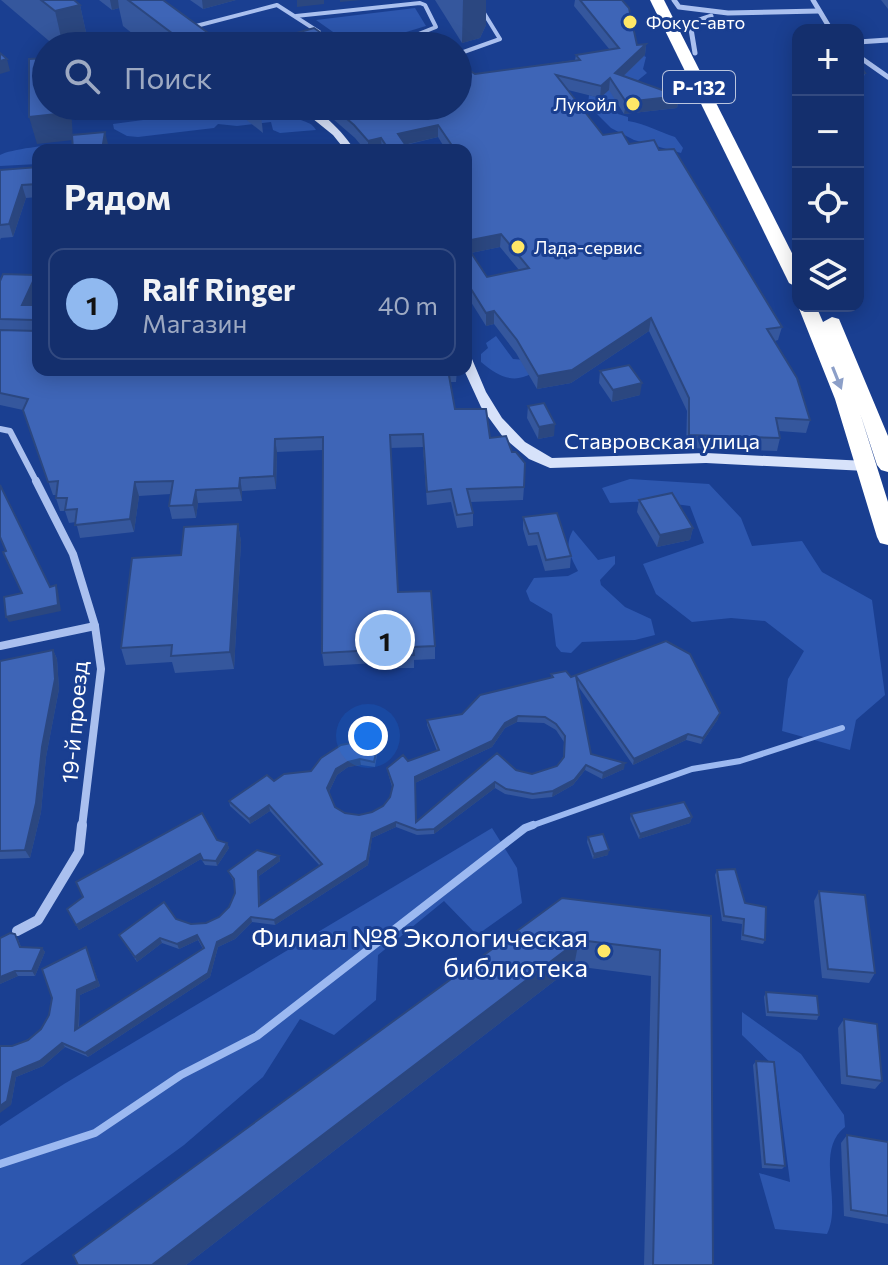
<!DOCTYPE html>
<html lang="ru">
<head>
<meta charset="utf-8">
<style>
	body { margin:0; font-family:Commissioner,sans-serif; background:#1d3772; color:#f1f3f6 }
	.controls { position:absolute; right:24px; top:24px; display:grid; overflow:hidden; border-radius:16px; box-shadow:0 4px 20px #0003 }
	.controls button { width:72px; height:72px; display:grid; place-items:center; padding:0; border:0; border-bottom:2px solid #334a80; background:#142f6d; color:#f1f3f6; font:40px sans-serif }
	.you { position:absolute; left:368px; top:736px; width:28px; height:28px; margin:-20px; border:6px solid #fff; border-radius:50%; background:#1a73e8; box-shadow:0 0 0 12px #1a73e833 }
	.badge { display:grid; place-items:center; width:52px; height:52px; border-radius:50%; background:#90b9f0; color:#111; font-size:26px; font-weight:700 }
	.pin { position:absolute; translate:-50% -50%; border:4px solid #fff; box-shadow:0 2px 8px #0006 }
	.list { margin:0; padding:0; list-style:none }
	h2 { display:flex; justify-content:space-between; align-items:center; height:104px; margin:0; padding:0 32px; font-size:34px }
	h2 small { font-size:26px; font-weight:400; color:#9da9c2 }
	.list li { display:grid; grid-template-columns:52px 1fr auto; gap:24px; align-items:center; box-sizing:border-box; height:112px; margin:0 16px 16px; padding:0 16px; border:2px solid #334a80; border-radius:16px }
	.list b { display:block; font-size:30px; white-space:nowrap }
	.list p { margin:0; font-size:26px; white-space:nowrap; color:#9da9c2 }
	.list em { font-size:26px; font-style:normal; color:#9da9c2 }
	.icon { flex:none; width:44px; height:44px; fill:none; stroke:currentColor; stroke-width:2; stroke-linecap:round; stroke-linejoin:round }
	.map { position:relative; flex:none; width:888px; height:1265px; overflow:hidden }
	.search { position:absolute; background:#142f6d; box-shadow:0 4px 20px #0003; left:32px; top:32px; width:440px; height:88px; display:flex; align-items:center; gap:20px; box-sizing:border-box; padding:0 28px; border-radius:44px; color:#9da9c2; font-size:30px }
	.panel { position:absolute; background:#142f6d; box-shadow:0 4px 20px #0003; left:32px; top:144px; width:440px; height:232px; border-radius:16px }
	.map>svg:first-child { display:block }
	.green { fill:#2d57af }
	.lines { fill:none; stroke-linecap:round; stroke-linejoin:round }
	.stream-far1 { stroke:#9cb9f1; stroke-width:6 }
	.stream { stroke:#9cb9f1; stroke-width:8 }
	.lane { stroke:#aac0ef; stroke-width:4 }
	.street-far3 { stroke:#aac0ef; stroke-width:5 }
	.street-far2 { stroke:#aac0ef; stroke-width:6 }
	.street-far1 { stroke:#aac0ef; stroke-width:8 }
	.street { stroke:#aac0ef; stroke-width:10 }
	.secondary { fill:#d7e2fa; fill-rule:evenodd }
	.highway { fill:#fff; fill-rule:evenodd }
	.wall { fill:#35579d; fill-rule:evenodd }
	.shaded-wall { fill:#2b4780 }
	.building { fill:#3e65b7; stroke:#2b4780; stroke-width:2; fill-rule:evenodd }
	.oneway { fill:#8c9fc8 }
	.poi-dot { fill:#ffe767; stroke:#1a3f91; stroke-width:3 }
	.labels { text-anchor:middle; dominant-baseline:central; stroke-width:6; stroke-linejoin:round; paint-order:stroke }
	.far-poi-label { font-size:18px; fill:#fff; stroke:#1a3f91; text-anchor:start }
	.shield { fill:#1a3f91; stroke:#bac5de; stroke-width:2 }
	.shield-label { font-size:20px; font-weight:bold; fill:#fff }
	.street-label { font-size:22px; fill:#fff; stroke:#1a3f91 }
	.near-poi-label { font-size:26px; fill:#fff; stroke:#1a3f91; text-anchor:end }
</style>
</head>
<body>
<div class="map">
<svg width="888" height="1265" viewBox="0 0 888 1265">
	<rect width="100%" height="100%" fill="#1a3f91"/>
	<!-- green -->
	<g class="green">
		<polygon points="415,8 426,26 360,46 353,46 316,20"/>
		<path d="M640,54L646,57L643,69L647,73L611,102L618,114L628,117V121C646,124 659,132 675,137L683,148L681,153L634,140L611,128L588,105L589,95L600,98Z"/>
		<path d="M192,106L194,111C229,132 247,107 279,109C287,109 294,116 301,120C308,123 312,123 316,130L280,133L273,130L271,122L237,126L218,124L214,128L138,137L127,136L114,129L113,124L143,120L141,111C158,103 174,110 192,106Z"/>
		<path d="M63,144L72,146L69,150H38V164L0,166V155C11,149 49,145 63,144Z"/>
		<path d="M496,336L513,359L526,360L532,373C513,385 496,375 481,362V354L488,348L486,343Z"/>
		<polygon points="630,479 709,484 741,518 752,546 802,541 822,572 872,600 885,695 856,720 850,750 782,731 788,679 804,651 765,621 731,618 692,622 656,594 643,564 704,543 690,506 652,501 610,503 602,488"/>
		<path d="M573,530L598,560L615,556V564L600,580L601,585L625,607L651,619L655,635L635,640L582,642L571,653L561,652L556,646L552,614L530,601L526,591L534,578L568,576L578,571C570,555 564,546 573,530Z"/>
		<polygon points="492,828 517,868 522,903 477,935 444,901 378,955 376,1000 334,1035 300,1019 263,1077 184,1145 20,1265 0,1265 0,1126 64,1084"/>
		<path d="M742,1012L801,1054L844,1115L845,1127C814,1151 843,1202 827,1234L775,1229L759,1173L790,1182L775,1067L742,1035Z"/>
	</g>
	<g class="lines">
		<!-- stream-far1 -->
		<polyline class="stream-far1" points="528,827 692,769 740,761 842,728"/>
		<!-- stream -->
		<polyline class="stream" points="0,1164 95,1133 181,1075 257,1036 525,828 533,825"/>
		<!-- lane -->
		<g class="lane">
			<polyline points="296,16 420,3 425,5 436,27 411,37"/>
			<polyline points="196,26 277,5 319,32"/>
			<polyline points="458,54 500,39 476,0"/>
		</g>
		<!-- street-far3 -->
		<g class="street-far3">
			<polyline points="674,0 679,7 728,13 819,11"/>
			<polyline points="813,0 831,30"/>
			<polyline points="858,42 888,40"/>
			<polyline points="695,53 690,23 711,16"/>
			<polyline points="858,56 888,77"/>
		</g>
		<!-- street-far2 -->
		<polyline class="street-far2" points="0,429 10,431 37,483"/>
		<!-- street-far1 -->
		<g class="street-far1">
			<polyline points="36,481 73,554 95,626 101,669 82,827"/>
			<polyline points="0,646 95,626"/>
		</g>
		<!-- street -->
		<polyline class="street" points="17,931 38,920 79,852 82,825"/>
		<!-- secondary -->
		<g class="secondary">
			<path d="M297,106C321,106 342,132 355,150H345L333,135Z"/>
			<polygon points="466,355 472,359 486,392 502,418 525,442 552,458 706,453 866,461 873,466 866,471 706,463 550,468 529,459 503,437 481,407 464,370 466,370"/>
		</g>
		<!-- highway -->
		<g class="highway">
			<polygon points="650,0 664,0 798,265 798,288 789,283"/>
			<polygon points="798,306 816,306 823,322 832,317 839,319 888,436 888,472 881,470 877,465 860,413 888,502 888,545 880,543 877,537 835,399"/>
		</g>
	</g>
	<!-- wall -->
	<g class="wall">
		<polygon points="1,0 74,0 80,5 89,46 55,46"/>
		<polygon points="99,0 163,0 226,46 148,46 123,26 119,8 112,10"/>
		<polygon points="190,0 236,0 203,9"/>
		<polygon points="435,0 486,0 486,25 480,38 462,43"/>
		<path d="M575,0H622L637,45L646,44L645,55L624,76L679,96L677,108L624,114L609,90L600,98L568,90L603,135L629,144L659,150L782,327L778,340L775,341L810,420L806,433L779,431L780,438L777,451L686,448L687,411L649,331L571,383L537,389L516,353L494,324L486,326L466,294V150H446L438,137L406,145L409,150H365L355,138L318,106H458L475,74L575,60L576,55L610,50L574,6ZM500,247L519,270L487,277L471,253Z"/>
		<polygon points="881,0 888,0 888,9"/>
		<polygon points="293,34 340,46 294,46"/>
		<polygon points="798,57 798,76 795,71"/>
		<polygon points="858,62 865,73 859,94 858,94"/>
		<polygon points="166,106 198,106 175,113"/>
		<polygon points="229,106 260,106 263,133"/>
		<polygon points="38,167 38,197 26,198 13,237 1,238 0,240 0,170"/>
		<polygon points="36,275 38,283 38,291 32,305 38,305 38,370 457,370 456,382 450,382 455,409 490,438 524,487 523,500 471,502 473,513 473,526 457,528 451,502 427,505 423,447 390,448 398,592 435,646 435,659 414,660 414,668 394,668 394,662 324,666 322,653 323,450 277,452 276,489 242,491 242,501 198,503 196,518 172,519 169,506 171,494 139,496 134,532 80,538 76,522 69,523 65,511 60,511 56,498 56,495 53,495 23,410 0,405 0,281"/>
		<polygon points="600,371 640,395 612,402 599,383"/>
		<polygon points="528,406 554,436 538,439 527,418"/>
		<polygon points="639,500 693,528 690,540 657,547 637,512"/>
		<polygon points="523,517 571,556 570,568 545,571 537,545 528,546 523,529"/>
		<polygon points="238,524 241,542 234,669 175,673 172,662 126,665 121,648 181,555"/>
		<polygon points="53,650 57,659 59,689 46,757 41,812 30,858 0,859 0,661"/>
		<path d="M551,674L571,677L718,719L701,744L686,740L633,765L578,686L591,754L624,769L602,779L585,770L573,785L552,797L532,799L505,794L495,788L434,834L417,835L396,827L372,838L368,865L275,925L252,922L235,939L218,947L210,977L88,1057L65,1047L43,1066L16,1077L11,1105L12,1046L28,1040L41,1029L86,947L100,986L80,995L79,1028L203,949L198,940L179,949L162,943L137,962L119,935L176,919L191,924L206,923L219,917L229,907L235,893L234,882L228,871L279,856L280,861L259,876L260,905L320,866L270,811L250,824L230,806L229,801L274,781L311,771L378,744V749L375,767L361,765L348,767L337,775L329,792L335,807L345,813L359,815L372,812L383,806L390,797L392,787L388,773L387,768L437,751L427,725V720L462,714L551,677ZM517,722L544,723L556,730L564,742L563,757L557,766L532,774L516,770L416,822L415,783L492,747L505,728Z"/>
		<polygon points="631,814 692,817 690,823 639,839 630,819"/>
		<polygon points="588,837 608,855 593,859 587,842"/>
		<polygon points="217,840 227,843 229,848 217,866 205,865 201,859 79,930 67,909"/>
		<polygon points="717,870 765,940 763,944 741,940 742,924 722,921 715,875"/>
		<polygon points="819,891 875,973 869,983 822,978 814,901"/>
		<polygon points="562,898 711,916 713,1265 644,1265 651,976 574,966 186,1265 78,1265"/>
		<polygon points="0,938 18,939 21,947 42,948 45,952 35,976 18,976 0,984"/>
		<polygon points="766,992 819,1015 817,1020 766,1016 764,997"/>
		<polygon points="844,1019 882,1081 875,1089 841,1084 838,1028"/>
		<polygon points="756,1061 785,1166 782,1169 762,1168 753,1065"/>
		<polygon points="847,1135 888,1142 888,1224 844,1216 841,1143"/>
	</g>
	<!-- shaded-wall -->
	<g class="shaded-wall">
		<polygon points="110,0 118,0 119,8 112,10"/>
		<polygon points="202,0 236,0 203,9"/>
		<polygon points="297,0 324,0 324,4 297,7"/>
		<polygon points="340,0 361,0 340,2"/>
		<polygon points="463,0 486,0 486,25 480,38 462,43"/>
		<polygon points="80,5 89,46 63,46 55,11"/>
		<polygon points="646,44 645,55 614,85 615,73"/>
		<polygon points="7,59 10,71 0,74 0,61"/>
		<polygon points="610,78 609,90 600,98 601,86"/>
		<polygon points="679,96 677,108 624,114 626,102"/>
		<polygon points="66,106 71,106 73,140 37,144 29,117"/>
		<polygon points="174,106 198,106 175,113"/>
		<polygon points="438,125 438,137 399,146 398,134"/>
		<polygon points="105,132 108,144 107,150 102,150"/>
		<polygon points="381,138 382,150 368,150 368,141"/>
		<polygon points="22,185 26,198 13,237 9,224"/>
		<polygon points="501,234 500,247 466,254 466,241"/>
		<polygon points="36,275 38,283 38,291 26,318 22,305"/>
		<polygon points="494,311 494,324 486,326 486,313"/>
		<polygon points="38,315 38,332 34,320"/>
		<polygon points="651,318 649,331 571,383 537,389 538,376"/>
		<polygon points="642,383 640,395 612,402 613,390"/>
		<polygon points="555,424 554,436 538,439 539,427"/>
		<polygon points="275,439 277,452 276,489 274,476"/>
		<polygon points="240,478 242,491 242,501 239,488"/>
		<polygon points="135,482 139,496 134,532 130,519"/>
		<polygon points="196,490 198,503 196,518 193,505"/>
		<polygon points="238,524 241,542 234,669 230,652"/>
		<polygon points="693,528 690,540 657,547 660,535"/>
		<polygon points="56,585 58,591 61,611 9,622 6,617"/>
		<polygon points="53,650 57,659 59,689 46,757 41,812 30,858 25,850"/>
		<polygon points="720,713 718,719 701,744 703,738"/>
		<polygon points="518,716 517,722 505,728 492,747 415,783 415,777"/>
		<polygon points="688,734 686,740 633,765 634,759"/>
		<polygon points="360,759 361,765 348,767 337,775 328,794 327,788 336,769 348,762"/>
		<polygon points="625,763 624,769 602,779 603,773"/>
		<polygon points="586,765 585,770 573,785 552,797 553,791"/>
		<polygon points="495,782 495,788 434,834 434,829"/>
		<polygon points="269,805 270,811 250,824 249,819"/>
		<polygon points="692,817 690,823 639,839 640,834"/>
		<polygon points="396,822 396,827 372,838 368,865 275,925 274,920 372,833"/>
		<polygon points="227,843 229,848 217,866 216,861"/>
		<polygon points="609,850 608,855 593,859 594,854"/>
		<polygon points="200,854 201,859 79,930 76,925"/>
		<polygon points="279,856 280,861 259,876 261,911 258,871"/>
		<polygon points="251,917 252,922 235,939 218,947 210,977 88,1057 85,1053 217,942"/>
		<polygon points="197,935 198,940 179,949 177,944"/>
		<polygon points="160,938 162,943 137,962 135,957"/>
		<polygon points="579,940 574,966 186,1265 152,1265"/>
		<polygon points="86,947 100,986 80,995 78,1035 75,1030 77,990"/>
		<polygon points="42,948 45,952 35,976 32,971"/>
		<polygon points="15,971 18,976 0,984 0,977"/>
		<polygon points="62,1043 65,1047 43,1066 16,1077 11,1105 0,1113 0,1106 13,1072"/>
	</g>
	<!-- building -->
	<g class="building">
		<polygon points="41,0 74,0 80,5 55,11"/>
		<polygon points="128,0 163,0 226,46 189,46"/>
		<polygon points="580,0 622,0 629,8 637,45 646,44 615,73 679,96 626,102 610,78 601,86 556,75 603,135 622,132 629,144 654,140 659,150 674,149 782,327 767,329 797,378 810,420 776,418 780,438 689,435 689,398 651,318 572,370 538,376 517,340 494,311 486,313 466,281 466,245 487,277 529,268 501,234 466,241 466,172 469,171 466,167 466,150 455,150 438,125 398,134 409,150 389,150 381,138 368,141 354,125 332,106 458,106 458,63 475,74 580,60 576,55 619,48"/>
		<polygon points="314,28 340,46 308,46 293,34"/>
		<polygon points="415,33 433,46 371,46"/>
		<polygon points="0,53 7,59 0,61"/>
		<polygon points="46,58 46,106 66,106 66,113 29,117 29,59"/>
		<polygon points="858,62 865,73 858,73"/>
		<polygon points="105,132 102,150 73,150 72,135"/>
		<polygon points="38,167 38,184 22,185 9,224 0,225 0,170"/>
		<polygon points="3,274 36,275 22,305 38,305 38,315 34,320 0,319 0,281"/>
		<polygon points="0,330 38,331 38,370 448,370 455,409 486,409 490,438 506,436 512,452 516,452 525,463 524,487 467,489 473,513 457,515 451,489 427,492 423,434 390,435 398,592 431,591 435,646 413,647 414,655 394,656 393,649 322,653 323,437 275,439 274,476 240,478 239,488 196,490 193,505 169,506 173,481 135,482 130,519 75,525 77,509 65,510 67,498 56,498 58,481 48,482 23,410 28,399 0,393"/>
		<polygon points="629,365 642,383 613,390 600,371"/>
		<polygon points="544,403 555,424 539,427 528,406"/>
		<polygon points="0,485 50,587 56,585 58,605 6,617 4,597 22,593 3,552 6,551 0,537"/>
		<polygon points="672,493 693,528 660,535 639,500"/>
		<polygon points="557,513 571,556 546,560 538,533 529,534 523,517"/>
		<polygon points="238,524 230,652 171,656 172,645 121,648 132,558 181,555 184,527"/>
		<path d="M666,641L690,654L720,713L703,738L688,734L634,759L576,676L591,754L625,763L603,773L586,765L574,780L553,791L533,794L506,789L495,782L434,829L417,830L396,822L372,833L367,860L274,920L251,917L233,934L217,942L208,973L85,1053L62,1043L40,1061L13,1072L7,1101L0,1106V1046H12L28,1040L41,1029L49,1015L52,998L42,969L86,947L97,981L77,990L75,1030L204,948L197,935L177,944L160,938L135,957L119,935L164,902L176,919L191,924L206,923L219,917L229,907L235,893L234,879L228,871L257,850L279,856L258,871L259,906L322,864L269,805L249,819L229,801L267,775L274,781L284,774L311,771L321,758L341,745L361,741L378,744L374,762L360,759L348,762L336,769L327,788L335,807L345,813L359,815L372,812L383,806L390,797L393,785L387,768L403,755L408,761L439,750L427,720L462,714L480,695L553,677L551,674L566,671L571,677ZM518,716L545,717L556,724L565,736L564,757L557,766L532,774L516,770L497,753L416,822L415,777L492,741L505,723Z"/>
		<polygon points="53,650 55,679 42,747 36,803 25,850 0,851 0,661"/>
		<polygon points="684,802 692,817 640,834 631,814"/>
		<polygon points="202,813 217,840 227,843 216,861 203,860 200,854 76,925 67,909 83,897 76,882"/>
		<polygon points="603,834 609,850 594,854 588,837"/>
		<polygon points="735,869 745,903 766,907 765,940 743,935 744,919 724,916 717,870"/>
		<polygon points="819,891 865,895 875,973 828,969"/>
		<polygon points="562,898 711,916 713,1265 653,1265 660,950 579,940 152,1265 78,1265 73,1255"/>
		<polygon points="10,933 15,934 20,947 42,948 32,971 15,971 0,977 0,938"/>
		<polygon points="766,992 817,996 819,1015 768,1012"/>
		<polygon points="844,1019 877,1024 882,1081 847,1076"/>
		<polygon points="756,1061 774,1062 785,1166 765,1164"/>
		<polygon points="847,1135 888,1142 888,1216 851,1210"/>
	</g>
	<!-- one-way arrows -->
	<defs><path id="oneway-solid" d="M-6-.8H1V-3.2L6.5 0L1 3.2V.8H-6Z" transform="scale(2)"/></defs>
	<use class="oneway" href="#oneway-solid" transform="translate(837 378) rotate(68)"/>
	<!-- markers -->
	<g class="poi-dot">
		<circle cx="630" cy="22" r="8"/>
		<circle cx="633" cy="104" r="8"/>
		<circle cx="518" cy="247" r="8"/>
		<circle cx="604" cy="951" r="8"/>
	</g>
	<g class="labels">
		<!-- far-poi labels -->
		<g class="far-poi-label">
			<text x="646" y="22">Фокус-авто</text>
			<text x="617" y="104" text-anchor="end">Лукойл</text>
			<text x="534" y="247">Лада-сервис</text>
		</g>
		<!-- shield labels -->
		<rect class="shield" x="663" y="71" width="72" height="32" rx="6"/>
		<g class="shield-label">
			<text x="699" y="87">Р-132</text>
		</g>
		<!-- street labels -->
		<g class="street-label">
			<text x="662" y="440">Ставровская улица</text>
			<text transform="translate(74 722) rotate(-85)">19-й проезд</text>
		</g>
		<!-- near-poi labels -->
		<g class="near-poi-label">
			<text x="588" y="936">Филиал №8 Экологическая<tspan x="588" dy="30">библиотека</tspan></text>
		</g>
	</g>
</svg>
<div class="controls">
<button>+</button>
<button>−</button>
<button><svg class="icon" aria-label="locate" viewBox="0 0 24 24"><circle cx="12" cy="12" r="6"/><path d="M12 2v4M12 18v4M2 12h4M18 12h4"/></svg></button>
<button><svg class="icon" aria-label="layers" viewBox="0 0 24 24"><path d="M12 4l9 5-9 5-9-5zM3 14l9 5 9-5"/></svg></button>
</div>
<div class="you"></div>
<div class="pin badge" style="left:385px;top:640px">1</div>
<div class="search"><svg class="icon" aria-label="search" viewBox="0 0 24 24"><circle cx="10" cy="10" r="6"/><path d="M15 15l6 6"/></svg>Поиск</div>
<section class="panel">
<h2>Рядом<small></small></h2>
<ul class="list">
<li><span class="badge">1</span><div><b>Ralf Ringer</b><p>Магазин</p></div><em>40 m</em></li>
</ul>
</section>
</div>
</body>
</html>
